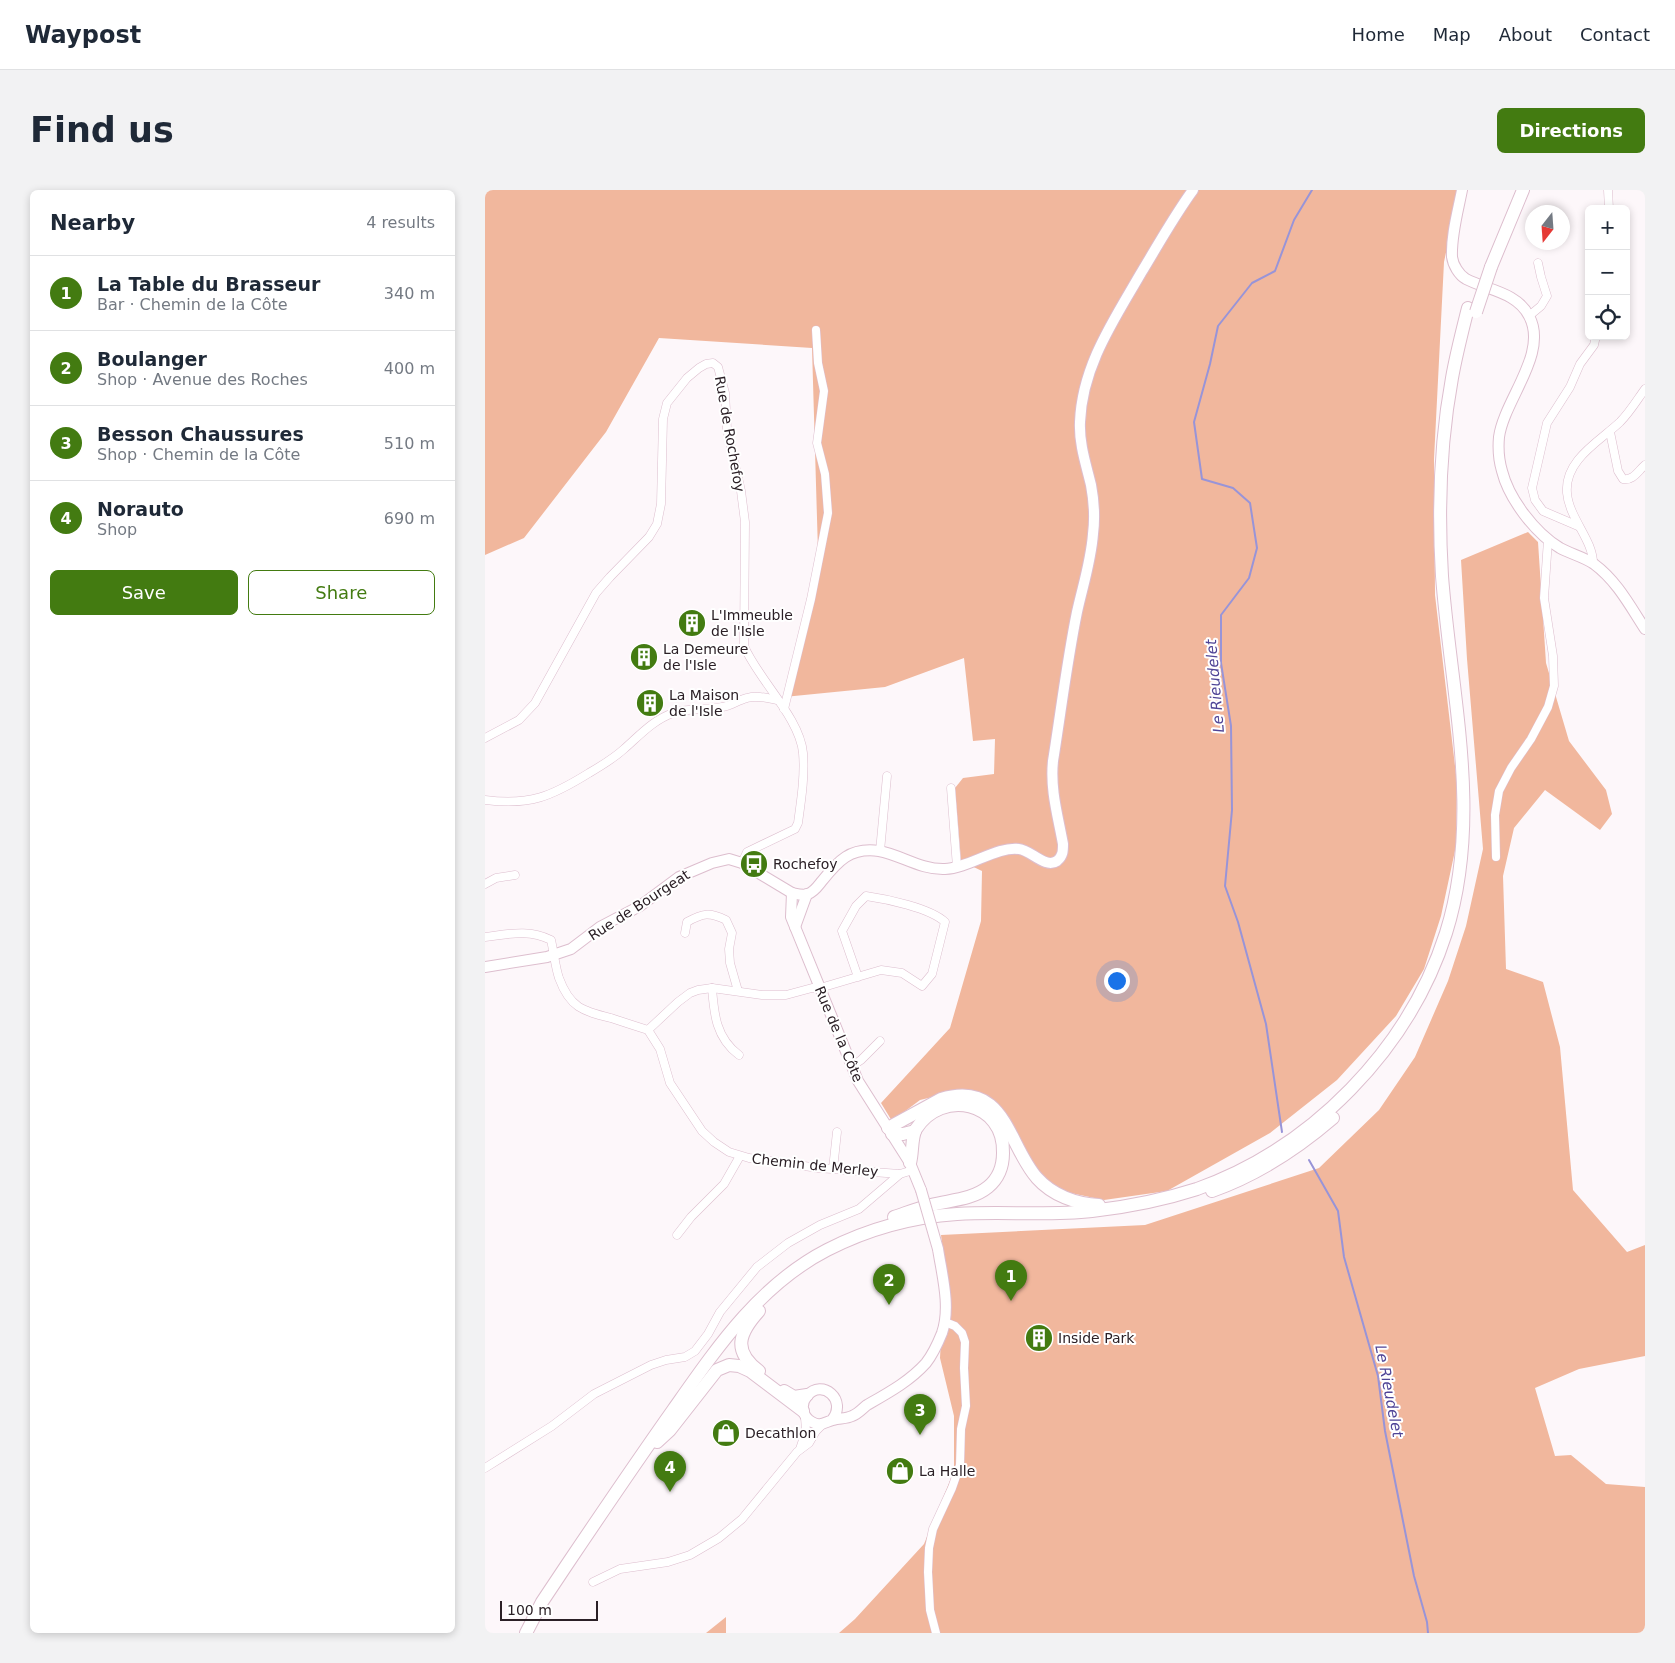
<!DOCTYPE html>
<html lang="en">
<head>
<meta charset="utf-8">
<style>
	body { margin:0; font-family:"DejaVu Sans",sans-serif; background:#f2f2f3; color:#1f2937 }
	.controls { position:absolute; right:15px; top:15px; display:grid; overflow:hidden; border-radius:8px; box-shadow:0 2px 8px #0003 }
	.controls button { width:45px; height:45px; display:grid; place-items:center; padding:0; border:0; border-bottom:1px solid #e0e1e3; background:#fff; color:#1f2937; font:25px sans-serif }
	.compass { position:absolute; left:1040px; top:15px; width:45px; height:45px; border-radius:50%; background:#fff; box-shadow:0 2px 8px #0003; rotate:197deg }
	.scale { position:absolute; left:15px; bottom:12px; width:98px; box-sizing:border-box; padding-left:5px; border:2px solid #2b2026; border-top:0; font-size:14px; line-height:18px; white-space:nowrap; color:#2b2026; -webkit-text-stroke:4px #fff; paint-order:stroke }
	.you { position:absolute; left:631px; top:790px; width:18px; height:18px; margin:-12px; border:4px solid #fff; border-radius:50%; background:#1a73e8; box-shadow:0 0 0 8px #1a73e833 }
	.badge { display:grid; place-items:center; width:32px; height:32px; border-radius:50%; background:#437b11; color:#fff; font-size:16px; font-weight:700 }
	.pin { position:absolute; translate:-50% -41px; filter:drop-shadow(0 1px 2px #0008) }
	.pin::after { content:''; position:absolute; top:26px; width:18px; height:15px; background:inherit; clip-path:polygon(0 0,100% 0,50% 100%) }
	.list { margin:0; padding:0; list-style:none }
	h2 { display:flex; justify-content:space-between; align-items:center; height:65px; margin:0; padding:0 20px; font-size:21px }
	h2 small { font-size:16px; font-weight:400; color:#747a83 }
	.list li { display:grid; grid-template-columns:32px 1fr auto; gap:15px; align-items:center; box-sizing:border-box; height:75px; padding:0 20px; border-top:1px solid #e0e1e3 }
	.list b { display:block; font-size:19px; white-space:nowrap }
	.list p { margin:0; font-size:16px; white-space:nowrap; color:#747a83 }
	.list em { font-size:16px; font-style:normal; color:#747a83 }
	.actions { display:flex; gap:10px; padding:15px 20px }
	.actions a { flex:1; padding:11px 0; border:1px solid #437b11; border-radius:8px; text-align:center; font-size:18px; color:#437b11 }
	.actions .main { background:#437b11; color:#fff }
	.icon { flex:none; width:28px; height:28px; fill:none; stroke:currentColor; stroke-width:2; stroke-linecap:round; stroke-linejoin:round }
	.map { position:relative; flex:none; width:1160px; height:1443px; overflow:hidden; border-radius:8px }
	header { display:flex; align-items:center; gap:30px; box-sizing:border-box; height:70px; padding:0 25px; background:#fff; border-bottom:1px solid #e0e1e3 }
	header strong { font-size:24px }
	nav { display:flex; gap:28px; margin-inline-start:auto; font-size:18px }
	.intro { display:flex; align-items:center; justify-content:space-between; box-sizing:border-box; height:120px; padding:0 30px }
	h1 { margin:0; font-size:35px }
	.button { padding:12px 22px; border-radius:8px; background:#437b11; color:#fff; font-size:18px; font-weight:700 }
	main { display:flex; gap:30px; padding:0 30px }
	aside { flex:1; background:#fff; border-radius:8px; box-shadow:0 2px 8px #0003 }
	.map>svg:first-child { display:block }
	.green { fill:#f1b79d }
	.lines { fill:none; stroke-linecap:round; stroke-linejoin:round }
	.stream { stroke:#9894d8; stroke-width:2 }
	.minor-casing { stroke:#ddbece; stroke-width:9 }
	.tertiary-casing { stroke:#ddbece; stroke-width:12 }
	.trunk-casing { stroke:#ddbece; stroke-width:14 }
	.minor { stroke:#fff; stroke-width:8 }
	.tertiary { stroke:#fff; stroke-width:10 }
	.trunk { stroke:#fff; stroke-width:12 }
	.tertiary-bridge-casing { stroke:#ddbece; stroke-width:12; stroke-linecap:butt }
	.trunk-bridge-casing { stroke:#ddbece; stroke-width:14; stroke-linecap:butt }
	.tertiary-bridge { stroke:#fff; stroke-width:10 }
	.trunk-bridge { stroke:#fff; stroke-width:12 }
	.labels { text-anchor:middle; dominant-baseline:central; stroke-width:4; stroke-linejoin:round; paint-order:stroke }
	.street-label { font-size:14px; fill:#2b2026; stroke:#fff }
	.poi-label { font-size:14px; fill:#2b2026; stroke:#fff; text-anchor:start }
	.water-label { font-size:15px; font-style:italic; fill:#4f4496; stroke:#fff }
</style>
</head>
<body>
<header>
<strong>Waypost</strong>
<nav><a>Home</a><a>Map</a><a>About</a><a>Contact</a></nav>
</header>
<div class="intro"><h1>Find us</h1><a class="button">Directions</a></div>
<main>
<aside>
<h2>Nearby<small>4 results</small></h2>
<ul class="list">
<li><span class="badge">1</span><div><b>La Table du Brasseur</b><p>Bar · Chemin de la Côte</p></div><em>340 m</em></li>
<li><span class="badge">2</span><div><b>Boulanger</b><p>Shop · Avenue des Roches</p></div><em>400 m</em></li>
<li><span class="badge">3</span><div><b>Besson Chaussures</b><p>Shop · Chemin de la Côte</p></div><em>510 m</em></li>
<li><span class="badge">4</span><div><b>Norauto</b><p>Shop</p></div><em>690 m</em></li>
</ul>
<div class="actions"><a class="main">Save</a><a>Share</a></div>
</aside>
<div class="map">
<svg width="1160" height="1443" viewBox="0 0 1160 1443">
	<rect width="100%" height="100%" fill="#fdf7fa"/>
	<!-- green -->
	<g class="green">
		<polygon points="0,0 974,0 959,72 949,269 950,405 972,593 971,656 956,726 939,779 911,826 852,890 785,943 682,1001 619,1010 576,1001 551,981 524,927 500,907 472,901 435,910 407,931 396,913 465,838 496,731 497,681 476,671 470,598 478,588 509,584 510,549 488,551 479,468 400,497 299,507 333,362 327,158 174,148 121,242 39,348 0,365"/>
		<polygon points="1043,342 1053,352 1061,473 1084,551 1121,600 1127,624 1115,640 1060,600 1029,638 1018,686 1021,779 1058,792 1075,857 1088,1000 1142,1062 1160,1055 1160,1166 1094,1179 1050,1198 1070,1266 1086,1265 1121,1294 1160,1297 1160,1443 354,1443 370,1429 439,1354 469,1281 469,1226 455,1168 460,1078 456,1045 660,1035 834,978 894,920 930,867 963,791 981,736 998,659 982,469 976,370"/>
		<polygon points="241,1427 241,1443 221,1443"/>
	</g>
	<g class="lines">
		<!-- stream -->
		<g class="stream">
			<polyline points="797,942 781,834 753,732 740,696 747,620 746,536 736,473 736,425 764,388 772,358 765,313 748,298 717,289 709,232 725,174 733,136 767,93 790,81 809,30 827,0"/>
			<polyline points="824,970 853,1021 859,1067 893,1186 900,1241 929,1386 942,1432 943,1443"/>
		</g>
		<defs>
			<g id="minor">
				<polyline points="1123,0 1124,19"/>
				<polyline points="1044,126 1056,116 1062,106 1056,87 1053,73"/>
				<path d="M1125,242L1133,281L1138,289C1148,291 1153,281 1160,275"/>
				<polyline points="1093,336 1058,321 1050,310 1047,298 1062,233 1085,197 1095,174 1109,155 1111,146"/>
				<path d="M1108,373C1108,350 1084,328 1082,303C1079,270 1115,251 1135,232C1145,222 1152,210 1160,199"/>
				<polyline points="299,519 326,409 343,323 340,284 332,253 339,201 333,173 331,140"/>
				<path d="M0,548L34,530L50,513L111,403L125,387L164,347L172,334L176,314L178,229L182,213L202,188L214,178L221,174L228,173L233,177L240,203L242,239L256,301L260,332L259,456C273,489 315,528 318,563C320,586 316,611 313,633L310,639L262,662L257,673"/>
				<polyline points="466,598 472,677"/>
				<path d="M0,610C45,616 67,606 104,583C116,576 129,568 139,559C154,546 168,530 188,523C203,517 221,521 237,517C246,516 253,510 262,508C272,505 282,508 292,510"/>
				<polyline points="395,661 402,586"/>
				<polyline points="1011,667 1010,625 1014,601 1026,578 1046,549 1063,517 1069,496 1068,466 1059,408 1063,350"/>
				<polyline points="0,694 11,688 30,685"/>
				<path d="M200,743L202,732C218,723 224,722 241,730L247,743L244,759L245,773L253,801"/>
				<path d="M0,747C24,744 44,739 66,750C69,763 70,776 74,788C85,818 98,821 126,828C138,832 150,836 163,840L175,859L185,893L217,941L229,952L244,962L264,968L333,978L415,984L428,980"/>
				<path d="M227,798C229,824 231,848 254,865"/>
				<path d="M163,840L193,812L205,803L213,800L227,798L277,805H301L327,798H335L396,780L417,783L437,796L447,784L460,732C445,718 402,709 381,706L371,716L357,741L373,787"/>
				<polyline points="367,876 376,870 395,851"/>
				<polyline points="348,979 352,942"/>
				<polyline points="192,1045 206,1027 239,994 255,966"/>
				<polyline points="315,1259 321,1241 320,1227"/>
				<polyline points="0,1278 67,1236 109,1204 166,1175 181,1170 200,1167 210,1161 223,1144 235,1122 272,1077 303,1053 335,1035 374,1019 415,984"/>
				<polyline points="108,1392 135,1379 183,1372 205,1365 234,1348 257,1329 312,1262 324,1253 331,1241 337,1235"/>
				<polyline points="451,1443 445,1420 443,1382 444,1358 448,1339 467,1298 475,1275 476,1239 481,1216 479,1178 480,1152 477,1143 470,1136 460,1132"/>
			</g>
			<g id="tertiary">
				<path d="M977,0C973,21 966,45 967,67C968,75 974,85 981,89C1002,100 1032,102 1044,126C1064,163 1019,210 1014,247C1013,258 1014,271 1017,281C1024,309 1050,343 1075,358C1086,364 1099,367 1109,374C1132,391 1145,416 1160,439"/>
				<polyline points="307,703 306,727 373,891 425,973 436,1000"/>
				<polyline points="310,737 322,704"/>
				<path d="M0,777L62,767L86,759L115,737L155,716L194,687L227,673L244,669L257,673L307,703C312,704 318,706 323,704C329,702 333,696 337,691C353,671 365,657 394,661C416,665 436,680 460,679C484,678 512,656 534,659C546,660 560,679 572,671C578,666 578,661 578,654C573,626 565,600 568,571C576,521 582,471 592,422C598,395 606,371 608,344C610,328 609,311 606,295C601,274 594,254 595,232C597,176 629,130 656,83C673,55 689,26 708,0"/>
				<path d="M347,1230C363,1210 337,1188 322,1206C315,1214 317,1227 327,1232C335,1237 340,1232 348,1230C354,1228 361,1229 367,1226C373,1224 377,1219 382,1215C403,1203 425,1191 441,1173C448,1164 453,1153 457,1143C466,1117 457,1085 453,1059"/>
			</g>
			<g id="trunk">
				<polyline points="1006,77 1038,0"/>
				<path d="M403,938L456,909C521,890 522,954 552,988C567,1005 591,1014 614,1015"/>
				<polyline points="407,944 418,944 430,941"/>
				<path d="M727,1001C772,985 812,959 848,928"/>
				<path d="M409,1027C421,1023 433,1018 446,1015C465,1010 487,1010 503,997C514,988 518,977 518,963C520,912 457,898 431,939C426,948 428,963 425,973"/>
				<path d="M274,1181C247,1161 254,1143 274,1121"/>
				<polyline points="299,1201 309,1207 322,1205"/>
				<polyline points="172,1252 185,1240 232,1180 244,1175 254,1176 265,1181 318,1221"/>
				<path d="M41,1443L57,1412L81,1376C116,1324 152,1271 188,1220C231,1159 274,1095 342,1060C383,1039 426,1027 472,1024C516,1021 562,1026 607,1021C642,1017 678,1010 712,999C827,958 924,859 961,743C998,626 966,505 957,386C953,321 955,253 967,188C971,165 977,142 983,118"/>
			</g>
		</defs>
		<!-- minor casing -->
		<use href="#minor" class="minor-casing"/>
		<!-- tertiary casing -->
		<use href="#tertiary" class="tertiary-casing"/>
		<!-- trunk casing -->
		<use href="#trunk" class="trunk-casing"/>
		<!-- minor -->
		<use href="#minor" class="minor"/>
		<!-- tertiary -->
		<use href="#tertiary" class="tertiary"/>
		<!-- trunk -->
		<use href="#trunk" class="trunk"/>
		<defs>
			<polyline id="tertiary-bridge" points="436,1000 453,1059"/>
			<polyline id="trunk-bridge" points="991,122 1006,77"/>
		</defs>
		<!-- tertiary-bridge casing -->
		<use href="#tertiary-bridge" class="tertiary-bridge-casing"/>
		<!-- trunk-bridge casing -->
		<use href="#trunk-bridge" class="trunk-bridge-casing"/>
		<!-- tertiary-bridge -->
		<use href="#tertiary-bridge" class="tertiary-bridge"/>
		<!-- trunk-bridge -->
		<use href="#trunk-bridge" class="trunk-bridge"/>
	</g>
	<!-- icons -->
	<defs>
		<symbol id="building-disc" viewBox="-11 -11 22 22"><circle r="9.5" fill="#437b11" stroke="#fff"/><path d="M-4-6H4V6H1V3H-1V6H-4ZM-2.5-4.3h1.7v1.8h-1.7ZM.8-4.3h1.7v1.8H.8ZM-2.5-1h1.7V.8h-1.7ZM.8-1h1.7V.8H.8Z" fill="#fff"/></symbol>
		<symbol id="bus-disc" viewBox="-11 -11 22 22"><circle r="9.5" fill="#437b11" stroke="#fff"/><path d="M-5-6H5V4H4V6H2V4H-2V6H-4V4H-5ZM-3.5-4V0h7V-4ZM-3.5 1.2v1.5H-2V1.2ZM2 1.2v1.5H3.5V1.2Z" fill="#fff"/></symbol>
		<symbol id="shop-disc" viewBox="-11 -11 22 22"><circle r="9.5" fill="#437b11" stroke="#fff"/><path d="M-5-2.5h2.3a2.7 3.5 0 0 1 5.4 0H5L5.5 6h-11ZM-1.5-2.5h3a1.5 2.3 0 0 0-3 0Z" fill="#fff"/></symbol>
	</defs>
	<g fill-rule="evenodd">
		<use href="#building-disc" x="191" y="417" width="32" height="32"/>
		<use href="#building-disc" x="143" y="451" width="32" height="32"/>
		<use href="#building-disc" x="149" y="497" width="32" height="32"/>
		<use href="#bus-disc" x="253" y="658" width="32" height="32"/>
		<use href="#building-disc" x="538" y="1132" width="32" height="32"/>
		<use href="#shop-disc" x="225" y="1227" width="32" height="32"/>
		<use href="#shop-disc" x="399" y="1265" width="32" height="32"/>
	</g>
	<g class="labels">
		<!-- street labels -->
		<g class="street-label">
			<text transform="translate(245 244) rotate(80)">Rue de Rochefoy</text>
			<text transform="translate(154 715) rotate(-33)">Rue de Bourgeat</text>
			<text transform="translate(354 844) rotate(67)">Rue de la Côte</text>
			<text transform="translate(330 975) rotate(6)">Chemin de Merley</text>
		</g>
		<!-- poi labels -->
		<g class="poi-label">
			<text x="226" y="425">L'Immeuble<tspan x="226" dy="16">de l'Isle</tspan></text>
			<text x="178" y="459">La Demeure<tspan x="178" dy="16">de l'Isle</tspan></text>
			<text x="184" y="505">La Maison<tspan x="184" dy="16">de l'Isle</tspan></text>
			<text x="288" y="674">Rochefoy</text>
			<text x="573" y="1148">Inside Park</text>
			<text x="260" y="1243">Decathlon</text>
			<text x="434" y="1281">La Halle</text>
		</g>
		<!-- water labels -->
		<g class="water-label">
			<text transform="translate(730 496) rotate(-95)">Le Rieudelet</text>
			<text transform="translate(904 1201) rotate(79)">Le Rieudelet</text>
		</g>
	</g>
</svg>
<div class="controls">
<button>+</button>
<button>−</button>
<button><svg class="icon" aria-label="locate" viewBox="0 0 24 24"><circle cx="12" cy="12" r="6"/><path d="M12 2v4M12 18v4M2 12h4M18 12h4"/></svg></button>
</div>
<svg class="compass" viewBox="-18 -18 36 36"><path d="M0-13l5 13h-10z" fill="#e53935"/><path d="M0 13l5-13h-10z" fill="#747a83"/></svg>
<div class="scale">100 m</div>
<div class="you"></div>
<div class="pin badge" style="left:526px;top:1111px">1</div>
<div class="pin badge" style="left:404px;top:1115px">2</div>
<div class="pin badge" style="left:435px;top:1245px">3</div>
<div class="pin badge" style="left:185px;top:1302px">4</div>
</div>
</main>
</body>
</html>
